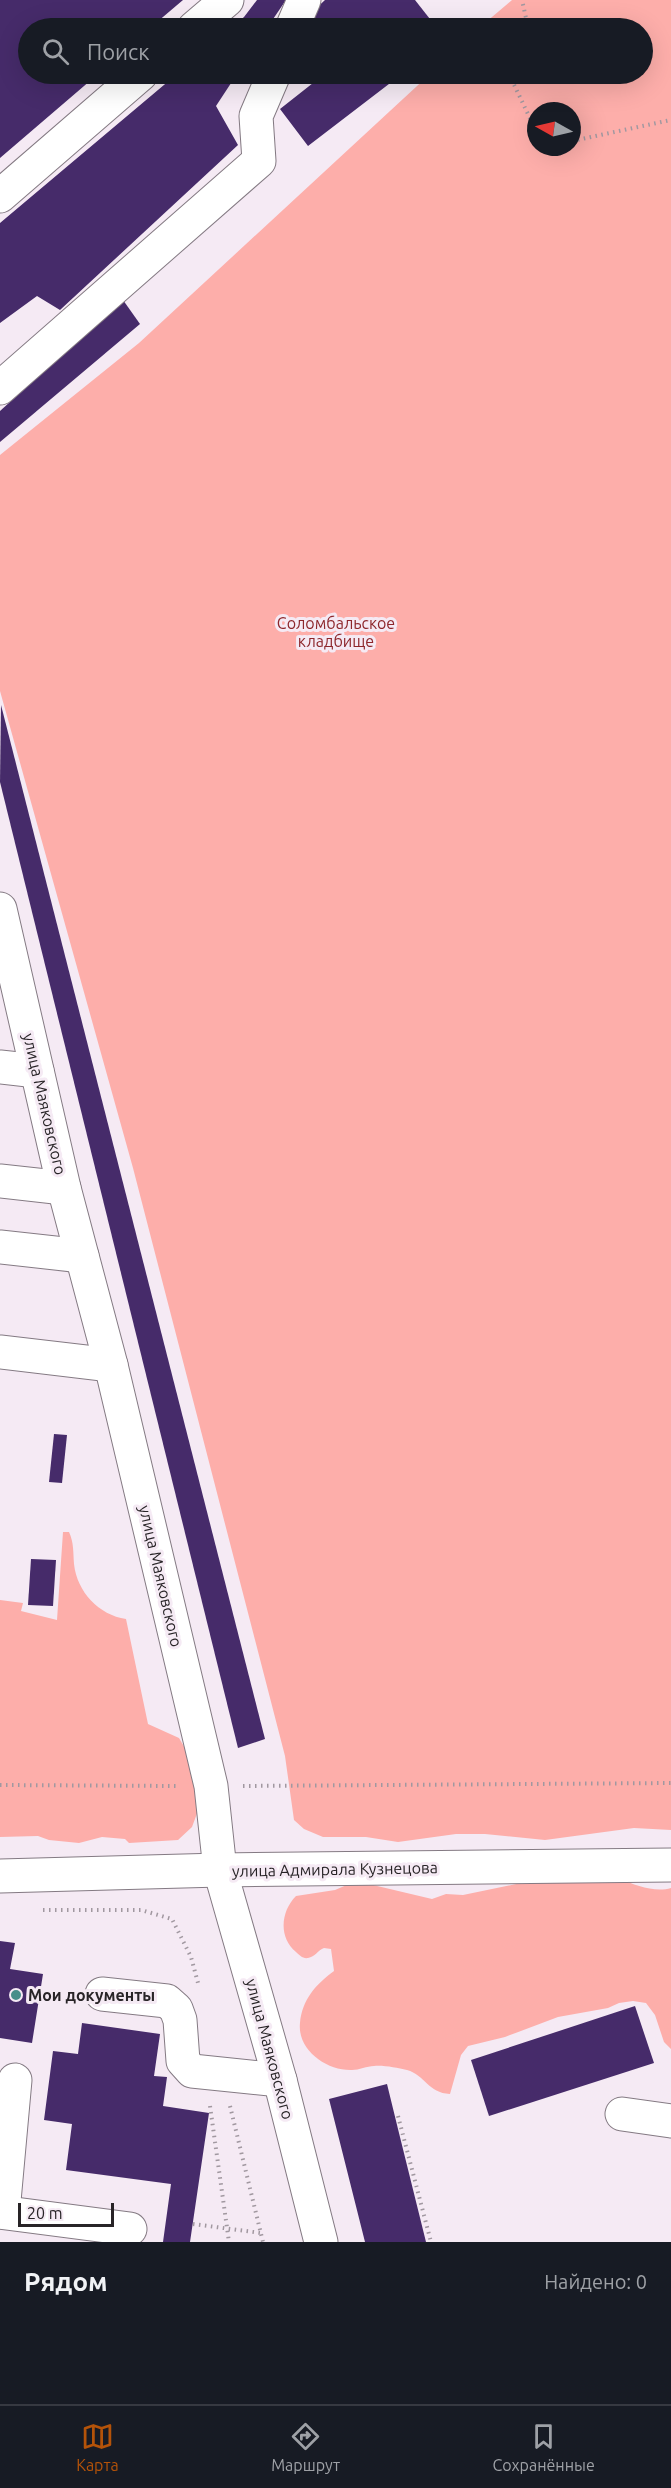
<!DOCTYPE html>
<html lang="ru">
<head>
<meta charset="utf-8">
<style>
	body { margin:0; font-family:Ubuntu,sans-serif; background:#20242c; color:#f1f3f6 }
	.compass { position:absolute; left:527px; top:102px; width:54px; height:54px; border-radius:50%; background:#171b24; box-shadow:0 6px 24px #0002; rotate:278deg }
	.scale { position:absolute; left:18px; bottom:15px; width:96px; box-sizing:border-box; padding-left:6px; border:3px solid #282427; border-top:0; font-size:16px; line-height:21px; white-space:nowrap; color:#282427; -webkit-text-stroke:4px #f5eaf4; paint-order:stroke }
	.list { margin:0; padding:0; list-style:none }
	h2 { display:flex; justify-content:space-between; align-items:center; height:78px; margin:0; padding:0 24px; font-size:26px }
	h2 small { font-size:20px; font-weight:400; color:#9ea1a6 }
	.icon { flex:none; width:33px; height:33px; fill:none; stroke:currentColor; stroke-width:2; stroke-linecap:round; stroke-linejoin:round }
	.map { position:relative; flex:none; width:671px; height:2242px; overflow:hidden }
	.search { position:absolute; background:#171b24; box-shadow:0 6px 24px #0002; left:18px; right:18px; top:18px; height:66px; display:flex; align-items:center; gap:15px; box-sizing:border-box; padding:0 21px; border-radius:33px; color:#9ea1a6; font-size:22px }
	.sheet { height:162px; background:#171b24 }
	nav { display:flex; justify-content:space-around; align-items:center; box-sizing:border-box; height:84px; border-top:2px solid #363941; background:#171b24; font-size:16px; color:#9ea1a6 }
	nav a { display:grid; justify-items:center; gap:3px }
	nav .on { color:#b45309 }
	.map>svg:first-child { display:block }
	.green { fill:#fdaeaa; fill-rule:evenodd }
	.building { fill:#462b6a }
	.lines { fill:none; stroke-linecap:round; stroke-linejoin:round }
	.minor-casing { stroke:#847a83; stroke-width:35 }
	.major-casing { stroke:#847a83; stroke-width:35 }
	.path { stroke:#a198a0; stroke-width:4; stroke-dasharray:1.5 4.5; stroke-linecap:butt }
	.minor { stroke:#fff; stroke-width:33 }
	.major { stroke:#fff; stroke-width:33 }
	.poi-dot { fill:#478e8a; stroke:#f5eaf4; stroke-width:2 }
	.labels { text-anchor:middle; dominant-baseline:central; stroke-width:6; stroke-linejoin:round; paint-order:stroke }
	.park-label { font-size:16px; fill:#8d262b; stroke:#f5eaf4 }
	.street-label { font-size:16px; fill:#282427; stroke:#f5eaf4 }
	.poi-label { font-size:16px; font-weight:bold; fill:#282427; stroke:#f5eaf4; text-anchor:start }
</style>
</head>
<body>
<div class="map">
<svg width="671" height="2242" viewBox="0 0 671 2242">
	<rect width="100%" height="100%" fill="#f5eaf4"/>
	<!-- green -->
	<g class="green">
		<path d="M512,0H671V1830L634,1828L545,1840L485,1834H456L398,1842L366,1837H323L304,1829L294,1820L285,1756L133,1168L0,691V455L139,343L430,74H642V28H479ZM536,111H572V147H536Z"/>
		<path d="M63,1532H69C74,1543 73,1552 74,1564C77,1592 99,1615 126,1619L148,1724L179,1738L189,1755L199,1808L192,1827L178,1840L129,1843L125,1839L102,1837L79,1843L49,1840L38,1836L0,1837V1600L23,1603L21,1611L57,1620Z"/>
		<path d="M620,1879C635,1885 655,1893 671,1888V2049L664,2042L655,2015L646,2003L633,2001L619,2003L608,2008L558,2017L505,2037L468,2046L461,2055L450,2094C428,2093 425,2075 407,2070C397,2068 384,2065 374,2066C367,2066 359,2070 352,2070C327,2071 297,2050 300,2023C302,2000 316,1984 334,1971L331,1949L324,1948C318,1950 315,1957 308,1958C303,1959 299,1955 296,1952C278,1937 281,1911 296,1896L335,1890L349,1884L373,1885L432,1899L446,1894L463,1895L521,1883Z"/>
	</g>
	<!-- building -->
	<g class="building">
		<polygon points="0,0 183,0 150,28 28,28 28,74 98,74 0,158"/>
		<polygon points="257,0 286,0 267,28 231,28 244,17"/>
		<polygon points="325,0 415,0 437,28 316,28 310,14"/>
		<polygon points="177,74 237,74 216,106 238,145 60,310 37,296 0,323 0,223"/>
		<polygon points="306,74 402,74 308,146 280,109 313,83"/>
		<polygon points="123,300 140,324 0,442 0,411"/>
		<polygon points="1,705 265,1739 238,1748 0,782"/>
		<polygon points="54,1434 67,1435 62,1483 49,1482"/>
		<polygon points="31,1559 56,1560 53,1606 28,1605"/>
		<polygon points="0,1941 15,1943 10,1969 43,1974 32,2043 0,2038"/>
		<polygon points="635,2006 654,2063 489,2116 471,2060"/>
		<polygon points="82,2023 160,2034 154,2076 167,2077 163,2106 209,2113 190,2242 163,2242 171,2184 66,2170 72,2124 44,2120 53,2051 78,2054"/>
		<polygon points="387,2084 398,2129 426,2242 365,2242 329,2099"/>
	</g>
	<g class="lines">
		<defs>
			<g id="minor">
				<polyline points="194,28 227,0"/>
				<polyline points="292,28 304,0"/>
				<polyline points="0,196 141,74"/>
				<polyline points="0,388 259,161 256,116 274,74"/>
				<polyline points="0,909 64,1188 111,1365 211,1786 220,1870 280,2080 321,2242"/>
				<polyline points="0,1067 37,1071"/>
				<polyline points="0,1181 64,1188"/>
				<polyline points="0,1247 82,1256"/>
				<polyline points="0,1352 111,1365"/>
				<polyline points="102,1994 167,2001 176,2009 180,2020 183,2061 192,2071 280,2080"/>
				<polyline points="622,2114 671,2121"/>
				<polyline points="0,2212 130,2229"/>
				<polyline points="3,2212 15,2080"/>
			</g>
			<polyline id="major" points="0,1876 220,1870 671,1865"/>
		</defs>
		<!-- minor casing -->
		<use href="#minor" class="minor-casing"/>
		<!-- major casing -->
		<use href="#major" class="major-casing"/>
		<!-- path -->
		<g class="path">
			<polyline points="521,28 526,18 522,0"/>
			<polyline points="509,74 536,131"/>
			<polyline points="572,141 671,120"/>
			<polyline points="0,1785 178,1786"/>
			<polyline points="243,1786 671,1783"/>
			<polyline points="43,1910 141,1910 172,1919 191,1957 198,1983"/>
			<polyline points="210,2106 229,2242"/>
			<polyline points="230,2106 263,2242"/>
			<polyline points="398,2116 431,2242"/>
			<polyline points="193,2224 261,2233"/>
		</g>
		<!-- minor -->
		<use href="#minor" class="minor"/>
		<!-- major -->
		<use href="#major" class="major"/>
	</g>
	<!-- markers -->
	<circle class="poi-dot" cx="16" cy="1995" r="6"/>
	<g class="labels">
		<!-- park labels -->
		<g class="park-label">
			<text x="336" y="623">Соломбальское<tspan x="336" dy="18">кладбище</tspan></text>
		</g>
		<!-- street labels -->
		<g class="street-label">
			<text transform="translate(45 1104) rotate(77)">улица Маяковского</text>
			<text transform="translate(161 1576) rotate(77)">улица Маяковского</text>
			<text transform="translate(335 1869) rotate(-1)">улица Адмирала Кузнецова</text>
			<text transform="translate(270 2049) rotate(75)">улица Маяковского</text>
		</g>
		<!-- poi labels -->
		<g class="poi-label">
			<text x="28" y="1995">Мои документы</text>
		</g>
	</g>
</svg>
<svg class="compass" viewBox="-18 -18 36 36"><path d="M0-13l5 13h-10z" fill="#e53935"/><path d="M0 13l5-13h-10z" fill="#9ea1a6"/></svg>
<div class="scale">20 m</div>
<div class="search"><svg class="icon" aria-label="search" viewBox="0 0 24 24"><circle cx="10" cy="10" r="6"/><path d="M15 15l6 6"/></svg>Поиск</div>
</div>
<section class="sheet">
<h2>Рядом<small>Найдено: 0</small></h2>
<ul class="list">
</ul>
</section>
<nav>
<a class="on"><svg class="icon" aria-label="map" viewBox="0 0 24 24"><path d="M3 6l6-2 6 2 6-2v14l-6 2-6-2-6 2zM9 4v14M15 6v14"/></svg>Карта</a>
<a><svg class="icon" aria-label="directions" viewBox="0 0 24 24"><path d="M12 3l9 9-9 9-9-9zM9 14v-3h6M13 9l2 2-2 2"/></svg>Маршрут</a>
<a><svg class="icon" aria-label="saved" viewBox="0 0 24 24"><path d="M7 4h10v16l-5-4-5 4z"/></svg>Сохранённые</a>
</nav>
</body>
</html>
